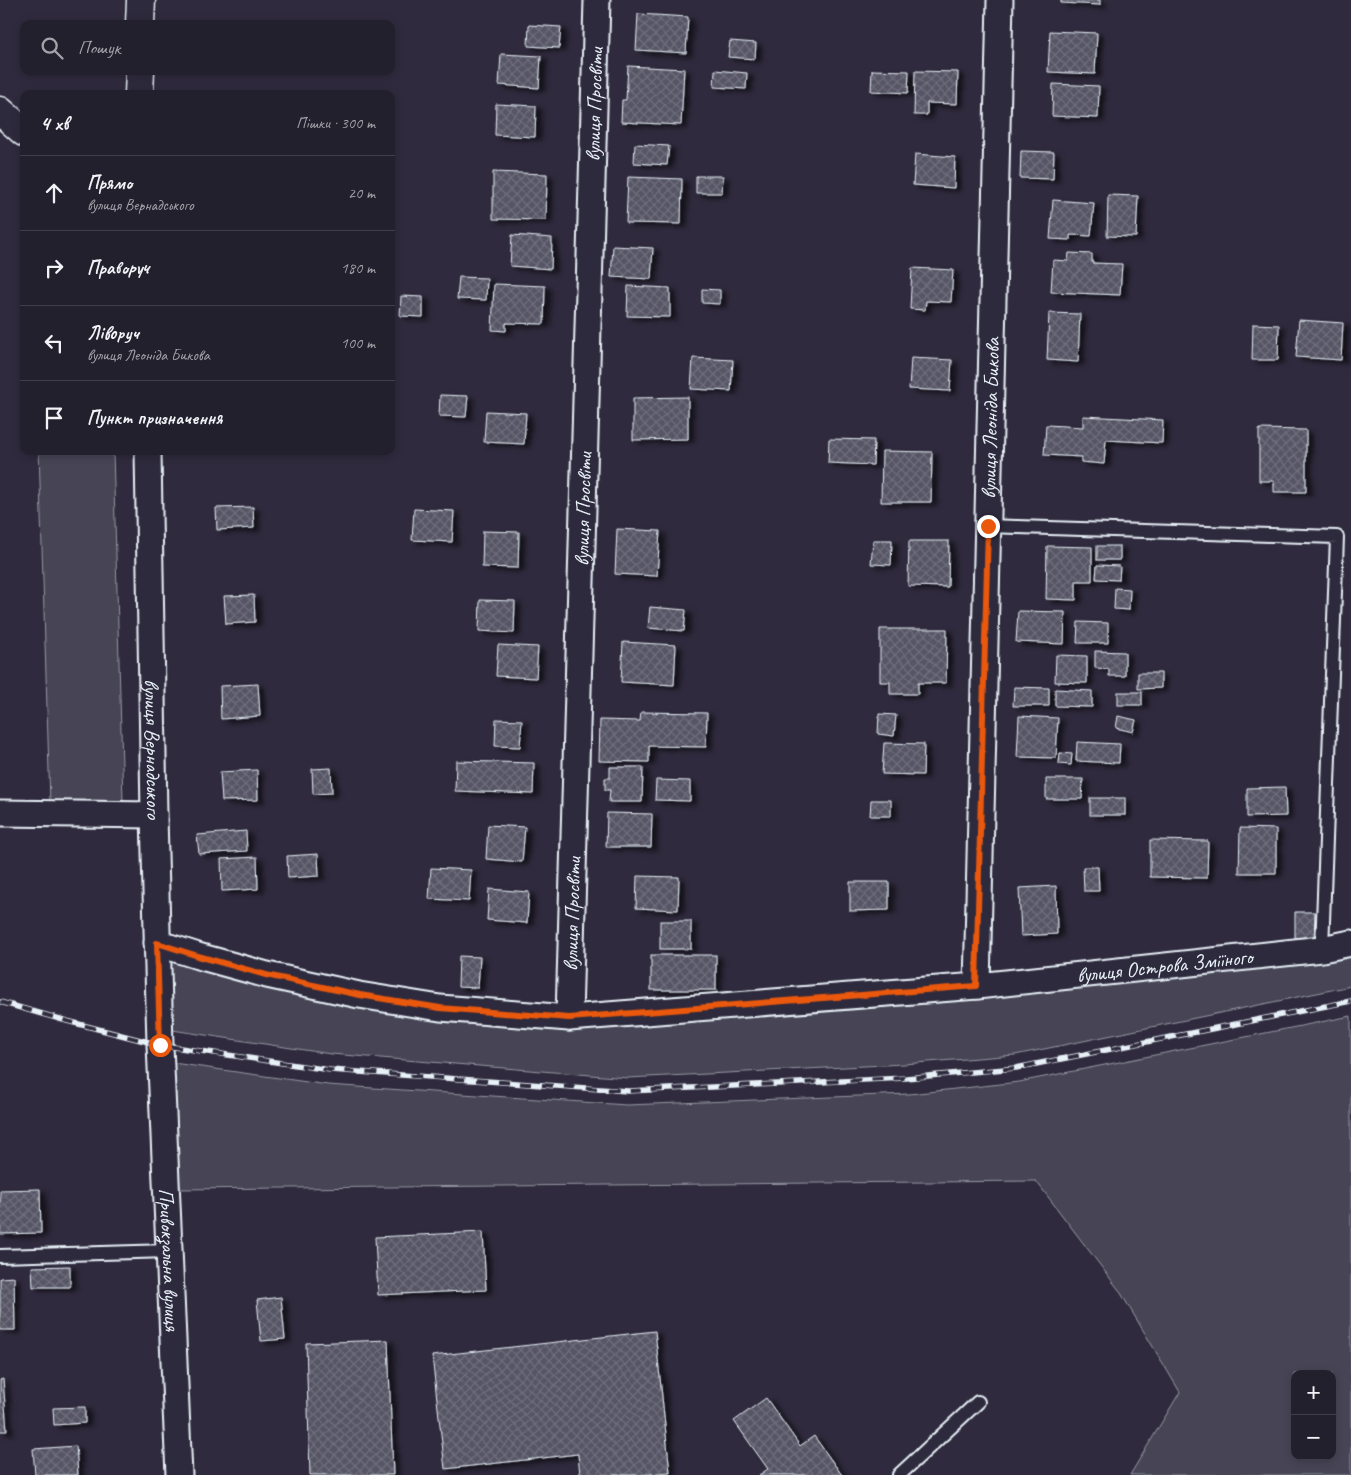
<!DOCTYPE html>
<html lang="uk">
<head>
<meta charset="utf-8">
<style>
	body { margin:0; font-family:Caveat,sans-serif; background:#2b2836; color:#f1f3f6 }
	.controls { position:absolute; right:15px; bottom:15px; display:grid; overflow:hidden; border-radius:10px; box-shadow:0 2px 8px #0003 }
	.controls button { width:45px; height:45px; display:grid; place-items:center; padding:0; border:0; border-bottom:1px solid #403e4a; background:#23202e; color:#f1f3f6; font:25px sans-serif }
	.stop { position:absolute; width:15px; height:15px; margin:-11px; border:4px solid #ea580c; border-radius:50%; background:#fff }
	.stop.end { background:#ea580c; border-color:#fff; box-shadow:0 1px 5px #0008 }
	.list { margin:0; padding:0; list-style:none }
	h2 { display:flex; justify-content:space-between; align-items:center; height:65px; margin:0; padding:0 20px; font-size:21px }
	h2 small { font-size:16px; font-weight:400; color:#a3a3aa }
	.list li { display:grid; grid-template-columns:32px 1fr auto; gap:15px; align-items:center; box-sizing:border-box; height:75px; padding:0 20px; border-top:1px solid #403e4a }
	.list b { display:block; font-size:19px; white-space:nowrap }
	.list p { margin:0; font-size:16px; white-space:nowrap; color:#a3a3aa }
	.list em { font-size:16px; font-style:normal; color:#a3a3aa }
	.icon { flex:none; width:28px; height:28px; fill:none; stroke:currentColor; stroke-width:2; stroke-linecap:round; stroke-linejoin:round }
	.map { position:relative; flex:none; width:1351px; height:1475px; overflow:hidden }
	.search { position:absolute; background:#23202e; box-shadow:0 2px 8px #0003; left:20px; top:20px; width:375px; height:55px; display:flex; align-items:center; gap:12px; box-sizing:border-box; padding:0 18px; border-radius:10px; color:#a3a3aa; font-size:19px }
	.panel { position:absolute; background:#23202e; box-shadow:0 2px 8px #0003; left:20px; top:90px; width:375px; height:365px; border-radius:10px }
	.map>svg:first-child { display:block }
	.green { fill:#464455; stroke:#979aa6; fill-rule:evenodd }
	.building { fill:url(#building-cross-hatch); stroke:#e8f1f8; filter:url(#shadow) }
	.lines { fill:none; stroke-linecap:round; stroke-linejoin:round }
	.service-casing { stroke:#e8f1f8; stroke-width:16 }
	.minor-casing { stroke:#e8f1f8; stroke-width:29 }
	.tertiary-casing { stroke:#e8f1f8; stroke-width:31 }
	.service { stroke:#2f2a3d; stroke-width:12 }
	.minor { stroke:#2f2a3d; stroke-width:25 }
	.tertiary { stroke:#2f2a3d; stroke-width:28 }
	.rail-casing { stroke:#e8f1f8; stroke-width:5.5 }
	.rail { stroke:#2f2a3d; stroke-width:4; stroke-dasharray:11; stroke-linecap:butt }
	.route { stroke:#ea580c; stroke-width:6 }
	.labels { text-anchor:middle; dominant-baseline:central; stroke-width:4; stroke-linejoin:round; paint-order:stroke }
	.street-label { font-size:21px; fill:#e8f1f8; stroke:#2f2a3d }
</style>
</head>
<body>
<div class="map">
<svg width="1351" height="1475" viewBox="0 0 1351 1475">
	<defs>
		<pattern id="building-cross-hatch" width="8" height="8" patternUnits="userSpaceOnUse" patternTransform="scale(1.25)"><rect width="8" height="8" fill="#575565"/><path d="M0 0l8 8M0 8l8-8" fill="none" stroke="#6f6e7c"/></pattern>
		<filter id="shadow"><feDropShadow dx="5.5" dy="3" stdDeviation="2.5" flood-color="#0009"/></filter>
	</defs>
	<rect width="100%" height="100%" fill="#2f2a3d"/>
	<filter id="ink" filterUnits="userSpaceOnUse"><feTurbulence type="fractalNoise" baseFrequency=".02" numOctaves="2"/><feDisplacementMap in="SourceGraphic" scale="10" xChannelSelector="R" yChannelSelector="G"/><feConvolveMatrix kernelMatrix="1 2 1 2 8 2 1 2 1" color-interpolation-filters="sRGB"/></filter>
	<g filter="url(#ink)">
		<!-- green -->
		<g class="green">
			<polygon points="39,451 113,451 123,801 50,804"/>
			<polygon points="1351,949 1351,986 1015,1055 904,1064 628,1078 331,1054 172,1030 168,953 571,1025"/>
			<path d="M1351,1016V1475H1130L1180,1392L1119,1290L1036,1181L179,1189L173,1063L328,1085L627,1105L909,1094L1019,1082ZM1295,1374H1332V1456H1295Z"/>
		</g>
		<!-- building -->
		<g class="building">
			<polygon points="1061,0 1100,0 1100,5 1061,3"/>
			<polygon points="638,14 688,17 686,53 636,50"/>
			<polygon points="529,25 561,27 559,48 528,46"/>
			<polygon points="1050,31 1097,33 1095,74 1048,72"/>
			<polygon points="730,41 756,43 755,59 728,57"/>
			<polygon points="501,54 541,56 539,88 499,85"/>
			<polygon points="628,66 684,69 681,125 621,122 622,100 626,100"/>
			<polygon points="715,70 747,73 746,89 714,87"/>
			<polygon points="872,70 909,71 908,93 871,91"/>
			<polygon points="915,71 958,72 957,104 927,103 927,115 914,115"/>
			<polygon points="1053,84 1099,86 1098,118 1052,116"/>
			<polygon points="496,104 536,106 535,137 495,135"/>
			<polygon points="635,144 669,146 667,165 634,163"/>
			<polygon points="1021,151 1054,152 1053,179 1020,178"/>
			<polygon points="915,154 955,157 954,188 913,185"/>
			<polygon points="493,172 547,174 546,220 493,219"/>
			<polygon points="696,176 723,176 722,193 696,193"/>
			<polygon points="628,177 682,179 681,224 626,223"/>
			<polygon points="1108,195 1138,196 1136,237 1107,236"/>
			<polygon points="1053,200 1094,203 1091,236 1070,235 1070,240 1050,239"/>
			<polygon points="512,235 552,238 551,269 510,266"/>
			<polygon points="613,246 653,248 651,279 611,277"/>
			<polygon points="1069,253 1092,254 1092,263 1122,264 1120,295 1051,292 1053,260 1068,261"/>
			<polygon points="912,268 953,270 951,302 926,301 925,310 910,309"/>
			<polygon points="459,277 487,278 486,300 457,299"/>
			<polygon points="494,284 545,286 544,324 506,323 506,331 492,330"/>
			<polygon points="628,286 670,288 670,317 627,316"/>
			<polygon points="702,289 720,290 720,304 702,303"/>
			<polygon points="401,296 423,297 423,317 400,316"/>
			<polygon points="1049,313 1080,314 1078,362 1047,360"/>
			<polygon points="1299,320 1343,323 1341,360 1296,357"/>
			<polygon points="1253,324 1279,325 1278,360 1252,360"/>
			<polygon points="693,358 733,360 731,391 691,389"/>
			<polygon points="911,358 952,360 950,391 909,389"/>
			<polygon points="440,395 468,396 466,417 439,416"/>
			<polygon points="688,397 688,439 633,440 633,398"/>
			<polygon points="486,411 526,413 524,444 484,442"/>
			<polygon points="1083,416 1163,420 1162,443 1106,440 1104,464 1081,462 1081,457 1044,455 1046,425 1083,427"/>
			<polygon points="1259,429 1306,430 1306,492 1274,492 1274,481 1259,481"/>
			<polygon points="829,439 874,440 873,465 828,463"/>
			<polygon points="882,451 932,452 931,502 881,502"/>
			<polygon points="253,507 254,528 217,530 216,508"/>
			<polygon points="414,509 454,511 452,542 412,540"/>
			<polygon points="617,529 660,531 657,576 615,574"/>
			<polygon points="483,531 519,532 518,568 482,567"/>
			<polygon points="873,540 892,540 891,565 871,564"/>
			<polygon points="909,541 949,541 948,587 908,586"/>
			<polygon points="1047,546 1092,547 1092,581 1076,581 1076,600 1046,599"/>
			<rect x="1097" y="546" width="23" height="14"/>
			<polygon points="1097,565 1120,566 1119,580 1096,579"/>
			<polygon points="1115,588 1130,589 1129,610 1114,609"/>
			<polygon points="254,595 255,622 226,624 224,596"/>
			<polygon points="480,600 515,601 514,633 479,631"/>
			<polygon points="650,607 686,610 684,631 648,628"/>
			<polygon points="1018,611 1065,612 1064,644 1016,642"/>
			<polygon points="1078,622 1108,623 1108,643 1077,643"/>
			<polygon points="880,629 947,629 946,683 918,683 918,694 890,694 890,682 880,682"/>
			<polygon points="623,642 676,645 674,685 621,682"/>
			<polygon points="498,645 538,647 536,678 496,676"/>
			<polygon points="1095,651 1125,652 1125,676 1109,676 1109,669 1095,668"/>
			<polygon points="1056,655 1087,656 1087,683 1055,682"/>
			<polygon points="1138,673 1161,673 1161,688 1138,689"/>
			<polygon points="258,684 260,716 221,719 220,686"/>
			<polygon points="1014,687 1049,688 1049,706 1013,706"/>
			<polygon points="1055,689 1092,691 1092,707 1055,706"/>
			<rect x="1118" y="692" width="24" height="13"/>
			<polygon points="641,712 707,713 706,747 649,746 649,762 599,761 600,720 640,721"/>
			<polygon points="879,714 896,715 894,736 878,734"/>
			<polygon points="1019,716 1058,718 1056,758 1017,757"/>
			<polygon points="1118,716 1136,720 1133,732 1116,728"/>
			<polygon points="496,719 522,720 520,747 495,746"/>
			<polygon points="1077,742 1120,744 1119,763 1076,761"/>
			<polygon points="884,743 924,744 923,775 882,774"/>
			<polygon points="1060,753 1072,754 1071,765 1059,764"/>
			<polygon points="456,761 534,763 533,794 455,791"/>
			<polygon points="610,767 643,767 642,802 609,802 610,790 605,790 605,778 610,778"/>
			<polygon points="331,768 332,793 313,794 312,769"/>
			<polygon points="257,770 258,800 222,801 220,772"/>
			<polygon points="1046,779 1083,779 1082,799 1046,799"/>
			<polygon points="656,780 690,781 690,801 655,800"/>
			<polygon points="1285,787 1286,816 1247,817 1247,788"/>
			<rect x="1090" y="798" width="35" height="17"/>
			<polygon points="871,800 891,800 891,816 870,816"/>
			<polygon points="607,813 652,814 651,847 606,847"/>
			<polygon points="488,825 525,827 522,862 486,859"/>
			<polygon points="1240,828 1276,829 1276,873 1239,873"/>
			<polygon points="246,831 247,851 199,854 197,835"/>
			<polygon points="1150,840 1208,841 1207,878 1150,877"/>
			<polygon points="318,854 319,876 288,878 287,856"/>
			<polygon points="257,857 258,889 222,891 221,859"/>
			<polygon points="1083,867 1098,867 1099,891 1084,891"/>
			<polygon points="431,868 471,870 469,901 429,899"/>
			<polygon points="637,876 679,877 678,910 636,908"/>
			<polygon points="850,882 889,882 889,910 850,911"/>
			<polygon points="1056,886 1057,934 1021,936 1019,888"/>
			<polygon points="489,889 529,892 527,923 487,920"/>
			<polygon points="1295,912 1315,912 1314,941 1295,941"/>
			<rect x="660" y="921" width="31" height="28"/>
			<rect x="651" y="955" width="65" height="35"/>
			<polygon points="459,956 480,957 478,988 458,987"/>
			<polygon points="40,1189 41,1233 0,1234 0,1190"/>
			<polygon points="483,1232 486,1290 378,1295 375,1237"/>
			<polygon points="70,1266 70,1287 33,1287 32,1267"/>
			<polygon points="14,1277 15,1330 0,1330 0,1278"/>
			<polygon points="281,1297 285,1339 261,1341 257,1300"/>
			<polygon points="655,1331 670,1472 640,1475 580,1475 578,1454 445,1469 432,1356"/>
			<polygon points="388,1340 393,1475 310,1475 306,1343"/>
			<polygon points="3,1379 7,1431 0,1431 0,1380"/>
			<polygon points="766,1398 800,1446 814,1436 842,1475 759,1475 768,1469 734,1421"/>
			<polygon points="85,1407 85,1423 54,1425 53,1408"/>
			<polygon points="76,1446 78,1475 35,1475 33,1449"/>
		</g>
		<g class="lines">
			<defs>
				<g id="service">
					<polyline points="987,526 1337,537 1322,949"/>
					<polyline points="0,1256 169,1251"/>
					<polyline points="899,1475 978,1402"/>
				</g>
				<g id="minor">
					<path id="s1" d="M148,451L154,815L160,1045L179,1475"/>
					<polyline points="0,813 154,815"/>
					<path id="s2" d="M157,943L198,956L267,975L359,995L440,1008L569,1018L977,986L1322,949L1351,943"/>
					<path id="s3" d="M977,986L1000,0"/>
					<path id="s4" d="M569,1018L597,0"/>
				</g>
				<g id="tertiary">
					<polyline points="140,24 141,0"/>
					<polyline points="139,94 140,71"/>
					<polyline points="0,111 24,132"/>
				</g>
			</defs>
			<!-- service casing -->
			<use href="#service" class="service-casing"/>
			<!-- minor casing -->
			<use href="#minor" class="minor-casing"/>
			<!-- tertiary casing -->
			<use href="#tertiary" class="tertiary-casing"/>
			<!-- service -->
			<use href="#service" class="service"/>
			<!-- minor -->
			<use href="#minor" class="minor"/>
			<!-- tertiary -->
			<use href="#tertiary" class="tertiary"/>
			<defs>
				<polyline id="rail" points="0,1002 67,1021 160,1045 330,1070 628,1091 906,1078 1016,1068 1351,1001"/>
			</defs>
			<!-- rail casing -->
			<use href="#rail" class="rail-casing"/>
			<!-- rail -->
			<use href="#rail" class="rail"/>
		</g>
	</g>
	<g class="lines" filter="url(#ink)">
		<!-- route -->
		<polyline class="route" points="160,1045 157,943 198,956 266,975 360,995 440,1008 569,1018 976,986 988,526"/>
	</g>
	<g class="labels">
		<!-- street labels -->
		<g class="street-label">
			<text stroke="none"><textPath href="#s4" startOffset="914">вулиця Просвіти</textPath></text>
			<text stroke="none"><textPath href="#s3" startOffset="568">вулиця Леоніда Бикова</textPath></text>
			<text stroke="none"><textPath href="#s4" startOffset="509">вулиця Просвіти</textPath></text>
			<text stroke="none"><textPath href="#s1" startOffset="298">вулиця Вернадського</textPath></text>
			<text stroke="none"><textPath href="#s4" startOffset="104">вулиця Просвіти</textPath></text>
			<text stroke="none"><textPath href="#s2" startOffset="1018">вулиця Острова Зміїного</textPath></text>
			<text stroke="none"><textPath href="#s1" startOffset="809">Привокзальна вулиця</textPath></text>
		</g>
	</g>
</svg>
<div class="controls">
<button>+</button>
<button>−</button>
</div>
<div class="stop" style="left:160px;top:1045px"></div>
<div class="stop end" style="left:988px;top:526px"></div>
<div class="search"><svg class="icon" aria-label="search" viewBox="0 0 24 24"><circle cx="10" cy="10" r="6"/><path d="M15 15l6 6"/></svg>Пошук</div>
<section class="panel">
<h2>4 хв<small>Пішки · 300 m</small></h2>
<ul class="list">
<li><svg class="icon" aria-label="ahead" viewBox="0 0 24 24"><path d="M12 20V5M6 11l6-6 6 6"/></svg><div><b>Прямо</b><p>вулиця Вернадського</p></div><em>20 m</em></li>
<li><svg class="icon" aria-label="right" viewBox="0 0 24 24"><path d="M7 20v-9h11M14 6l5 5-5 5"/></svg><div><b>Праворуч</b></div><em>180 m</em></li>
<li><svg class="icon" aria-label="left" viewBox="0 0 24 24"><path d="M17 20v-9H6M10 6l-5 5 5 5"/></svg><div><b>Ліворуч</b><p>вулиця Леоніда Бикова</p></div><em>100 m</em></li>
<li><svg class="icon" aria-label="arrive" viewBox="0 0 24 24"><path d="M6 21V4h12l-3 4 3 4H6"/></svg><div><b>Пункт призначення</b></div></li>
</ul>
</section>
</div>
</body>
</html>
